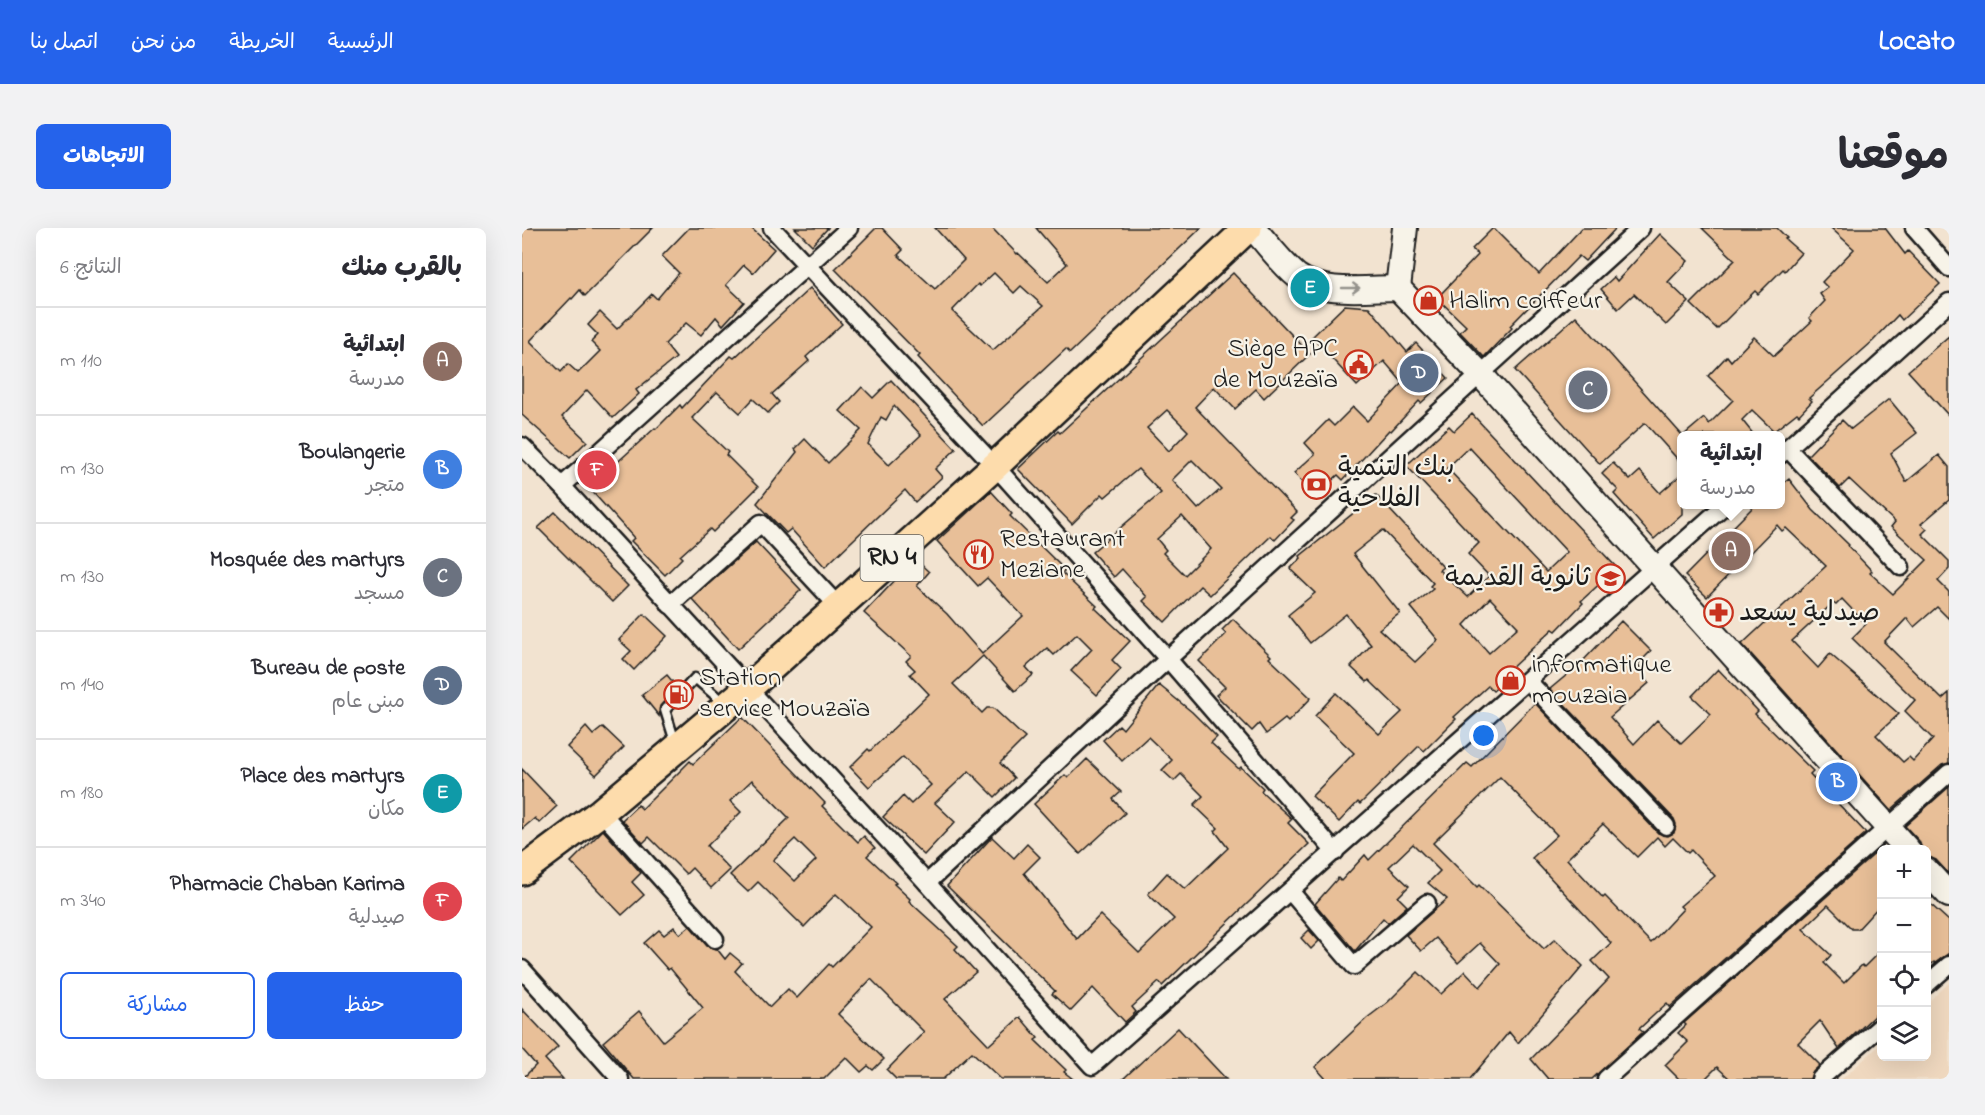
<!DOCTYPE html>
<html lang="ar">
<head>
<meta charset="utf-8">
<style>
	body { margin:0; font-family:"Indie Flower","Playpen Sans Arabic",sans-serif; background:#f2f2f3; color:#2b2b33; direction:rtl }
	.controls { position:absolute; right:18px; bottom:18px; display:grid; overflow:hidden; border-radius:9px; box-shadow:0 6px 24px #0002 }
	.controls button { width:54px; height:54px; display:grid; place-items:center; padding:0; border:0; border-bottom:2px solid #e1e1e2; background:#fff; color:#2b2b33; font:30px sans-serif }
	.you { position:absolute; left:962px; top:508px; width:21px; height:21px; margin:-15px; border:4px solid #fff; border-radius:50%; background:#1a73e8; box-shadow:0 0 0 9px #1a73e833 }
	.badge { display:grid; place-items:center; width:39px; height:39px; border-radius:50%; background:#2563eb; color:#fff; font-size:20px; font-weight:700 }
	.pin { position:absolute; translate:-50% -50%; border:3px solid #fff; box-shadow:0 2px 6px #0006 }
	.popup { position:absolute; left:1155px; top:203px; width:108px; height:78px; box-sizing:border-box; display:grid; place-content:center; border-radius:9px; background:#fff; filter:drop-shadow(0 2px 4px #0005); font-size:20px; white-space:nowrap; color:#7c7c81 }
	.popup b { font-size:22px; color:#2b2b33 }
	.popup::after { content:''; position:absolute; left:50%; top:100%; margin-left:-12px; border:12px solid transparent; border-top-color:#fff }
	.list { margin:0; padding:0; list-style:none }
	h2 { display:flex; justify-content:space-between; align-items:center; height:78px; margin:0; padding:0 24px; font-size:26px }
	h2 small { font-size:20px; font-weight:400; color:#7c7c81 }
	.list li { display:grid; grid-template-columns:39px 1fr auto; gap:18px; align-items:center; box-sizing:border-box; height:108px; padding:0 24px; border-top:2px solid #e1e1e2 }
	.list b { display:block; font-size:22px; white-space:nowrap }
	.list p { margin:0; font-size:20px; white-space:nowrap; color:#7c7c81 }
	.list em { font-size:20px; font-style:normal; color:#7c7c81 }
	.actions { display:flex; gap:12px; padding:18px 24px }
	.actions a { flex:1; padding:14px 0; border:2px solid #2563eb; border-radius:9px; text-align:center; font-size:21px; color:#2563eb }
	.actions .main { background:#2563eb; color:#fff }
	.icon { flex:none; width:33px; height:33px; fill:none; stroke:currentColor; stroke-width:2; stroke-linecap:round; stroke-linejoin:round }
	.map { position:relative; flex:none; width:1427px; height:851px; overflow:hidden; direction:ltr; border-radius:9px }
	header { display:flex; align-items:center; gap:36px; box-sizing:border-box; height:84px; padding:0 30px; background:#2563eb; color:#fff }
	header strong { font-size:28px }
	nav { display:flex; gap:33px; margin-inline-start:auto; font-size:21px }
	.intro { display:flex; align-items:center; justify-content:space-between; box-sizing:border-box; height:144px; padding:0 36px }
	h1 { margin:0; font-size:42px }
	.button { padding:15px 27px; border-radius:9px; background:#2563eb; color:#fff; font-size:21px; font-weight:700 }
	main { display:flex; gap:36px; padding:0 36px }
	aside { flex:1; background:#fff; border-radius:9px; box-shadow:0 6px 24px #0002 }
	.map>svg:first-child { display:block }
	.built { fill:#efd8bf }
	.building { fill:#e8bf98; stroke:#1c1c1c; stroke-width:1.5; fill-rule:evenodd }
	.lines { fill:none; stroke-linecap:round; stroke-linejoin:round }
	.lane-casing { stroke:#1c1c1c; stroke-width:13 }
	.street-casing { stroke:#1c1c1c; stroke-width:21 }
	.secondary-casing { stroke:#1c1c1c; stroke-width:28 }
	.primary-casing { stroke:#1c1c1c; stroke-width:32 }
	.lane { stroke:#f7f3e8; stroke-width:8 }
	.street { stroke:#f7f3e8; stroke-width:16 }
	.secondary { stroke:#f7f3e8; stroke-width:24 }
	.primary { stroke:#fddcac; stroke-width:27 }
	.oneway { stroke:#94928c }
	.labels { text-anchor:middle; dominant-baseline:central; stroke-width:4.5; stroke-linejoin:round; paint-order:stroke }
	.shield { fill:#f7f3e8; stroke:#5e5c59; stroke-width:1.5 }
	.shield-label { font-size:26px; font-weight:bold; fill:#1c1c1c }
	.poi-label { font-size:27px; fill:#1c1c1c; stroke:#f7f3e8; text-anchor:start }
</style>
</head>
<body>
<header>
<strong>Locato</strong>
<nav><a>الرئيسية</a><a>الخريطة</a><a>من نحن</a><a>اتصل بنا</a></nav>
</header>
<div class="intro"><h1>موقعنا</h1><a class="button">الاتجاهات</a></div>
<main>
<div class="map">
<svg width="1427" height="851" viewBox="0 0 1427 851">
	<rect width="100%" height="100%" fill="#f2e3d0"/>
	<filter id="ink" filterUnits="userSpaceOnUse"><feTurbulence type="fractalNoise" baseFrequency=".0167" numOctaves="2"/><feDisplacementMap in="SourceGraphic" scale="12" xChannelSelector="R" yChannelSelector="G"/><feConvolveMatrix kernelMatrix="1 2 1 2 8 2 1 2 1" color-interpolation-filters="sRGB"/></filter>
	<g filter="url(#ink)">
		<!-- built -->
		<polygon class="built" points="1427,755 1427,851 1320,851 1359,816 1360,828 1404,828 1405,775"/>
		<!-- building -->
		<g class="building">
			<polygon points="0,0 131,0 63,68 58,62 50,71 49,70 8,113 39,144 46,136 56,145 78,123 69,114 76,107 66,97 78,84 95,101 130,66 135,71 157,45 140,28 167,0 229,0 252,21 231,45 222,37 204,57 222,74 201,97 194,89 179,107 164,95 143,116 154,130 114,162 117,166 91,190 65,162 40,189 65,213 48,230 0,187"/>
			<polygon points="273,0 306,0 290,17"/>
			<path d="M354,0H360L381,22L376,27L413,61L442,32L413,0H470L495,26L496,25L526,54L545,36L514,0H679L548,125L544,121L461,198L396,129L398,127L313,41ZM472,45L492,65L499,58L521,78L471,122L430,83L456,56L458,58Z"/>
			<polygon points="971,0 1017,46 1060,0 1094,0 1063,33 1057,28 988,98 990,100 962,129 938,104 944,98 915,70 956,27 950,21"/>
			<polygon points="1180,0 1255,0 1265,10 1263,11 1279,25 1263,43 1261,41 1236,66 1233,63 1195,101 1169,76 1213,32"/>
			<polygon points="1309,0 1363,0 1383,26 1386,23 1418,56 1380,92 1376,87 1351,113 1287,170 1290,173 1277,187 1275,185 1252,203 1230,182 1220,192 1232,207 1162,207 1182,190 1187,196 1211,172 1186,148 1205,128 1209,133 1232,109 1252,128 1290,93 1287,90 1303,73 1298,66 1306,60 1300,54 1332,21"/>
			<polygon points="1138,6 1166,33 1146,54 1167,74 1144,97 1112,66 1096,81 1079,61 1092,49 1095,53"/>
			<path d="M711,45L788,126L742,170L734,161L713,181L692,159L673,179L775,284L769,290L772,292L753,312L749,308L688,367L678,358L643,394L621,373L625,369L600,341L592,349L570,324L639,265L616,241L583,269L580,266L550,296L496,241L536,203L538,205ZM645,182L666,203L647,223L625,200ZM670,232L699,261L676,281L650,252ZM660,288L689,321L663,347L641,325L644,322L635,311Z"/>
			<polygon points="288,60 320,96 284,129 287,133 250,166 257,174 246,185 231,171 218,185 195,164 170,190 206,224 204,227 236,259 191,304 188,301 158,328 160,330 143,347 109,313 112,310 67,260 133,200 134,201 158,177 160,180 209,128 212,130"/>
			<polygon points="823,77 847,79 885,124 894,115 926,150 899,175 897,173 869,203 867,202 821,252 816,247 793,268 772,245 793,226 783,215 806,192 812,198 831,179 845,193 881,155 862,133 835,158 790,109"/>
			<polygon points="1054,88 1160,207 1160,236 1123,195 1078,236 993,142"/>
			<polygon points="1427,108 1427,188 1386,143"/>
			<path d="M369,152L434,221L413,241L420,249L393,274L383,262L303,339L269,301L264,305L235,275L275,224L273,221L283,211L306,235L339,202L318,183L340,159L351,170ZM372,178L399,207L367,237L346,216L359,189L364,192Z"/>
			<path d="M1367,171L1395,205L1369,225L1384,254L1417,227L1427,239V272L1399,296L1405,301L1400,306L1427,333V341L1416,353L1427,364V391L1415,379L1392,399L1385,390L1362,414L1420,471L1427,465V535L1420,537L1369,582L1220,416L1304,338L1264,300L1260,303L1255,297L1185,369L1163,348L1234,276H1258V258L1267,251L1291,282L1327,317L1326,318L1350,343L1348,345L1371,366L1405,332L1369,299L1373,294L1327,251L1318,260L1286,227L1320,192L1329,201ZM1320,371L1344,396L1330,410L1393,472L1383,483L1411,511L1391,533L1387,529L1381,534L1354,507L1377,486L1308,426L1296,440L1270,413L1311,375L1314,377Z"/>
			<path d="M950,186L1095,340L1059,373L1061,375L1034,403L1031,401L986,443L989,447L971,463L966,458L932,489L934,491L902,523L897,518L838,576L836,574L817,594L790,568L832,525L793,488L814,465L857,506L880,484L847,452L845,454L829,439L849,417L824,386L788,415L766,387L793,365L768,341L779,330L778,328L854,267L921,339L917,342L946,369L967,348L946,326L957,315L881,234H888L927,198L932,203ZM947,219L1045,324L1024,344L925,240ZM861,302L911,355L908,358L911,361L889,379L916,412L893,434L857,401L878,385L831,326ZM968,370L996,399L967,425L942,397Z"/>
			<polygon points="1091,235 1108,252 1118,243 1138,265 1160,246 1160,286 1132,311 1092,266 1096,262 1080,246"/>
			<polygon points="469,263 490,286 488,288 543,342 540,345 575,378 573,380 608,413 590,432 599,441 575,467 549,443 570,421 555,406 532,427 525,420 504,439 511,447 493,463 461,428 431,456 460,485 465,480 471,480 503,510 478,535 492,550 473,569 447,543 413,575 433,594 402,627 361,589 381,568 389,576 409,557 381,529 347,559 328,539 346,521 348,523 407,466 388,446 393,442 384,433 389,428 342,385 393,331 407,344 395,358 425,386 460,426 501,388 465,350 456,358 415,313"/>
			<polygon points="33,284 106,358 90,374 16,300"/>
			<polygon points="234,314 279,362 216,421 170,371"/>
			<polygon points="122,386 145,408 112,442 101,431 109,423 97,412"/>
			<polygon points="711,391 749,428 747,430 789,470 766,494 763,491 744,506 737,496 730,503 694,467 703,459 677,433 704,406 700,402"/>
			<path d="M1099,393L1129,423L1116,436L1127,455L1088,489L1112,516L1135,492L1159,515L1189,486L1170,468L1196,441L1236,483L1233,486L1291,543L1288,546L1344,605L1148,779L1145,775L1117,801L1121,804L1070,851H1026L1009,831L1087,751L1070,733L1089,715L1010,630L1035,607L978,549L911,615L955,659L957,657L1022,721L1033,711L1061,738L996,815L987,804L948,851H804L793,839L845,790L866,774L896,744L919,766L943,743L958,759L978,736L958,715L936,735L914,710L899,723L884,707L925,671L906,655L918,643L891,616L867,639L887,658L876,669L885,678L866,695L861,690L833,723L793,676L816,650L819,653L843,627L847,632L945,535L950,539L1013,475L1136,605L1146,608L1152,605L1154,596L1152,591L1028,461L1059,435ZM1081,596L1115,629L1135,609L1143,618L1151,610L1166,625L1169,622L1193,648L1158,678L1161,681L1129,715L1083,668L1081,670L1045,631Z"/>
			<polygon points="145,447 155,459 138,478 137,488 120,467"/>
			<polygon points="637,457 670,484 695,509 689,515 717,541 719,539 741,560 739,563 770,591 766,595 787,616 640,758 637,754 610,779 614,784 603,794 571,760 549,783 530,766 533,763 425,658 470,609 492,630 505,616 518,629 502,645 555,711 578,687 617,725 652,691 626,666 645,645 663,661 706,620 693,603 696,600 672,577 681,568 659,546 652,553 640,542 650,532 626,509 600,533 581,512 597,497 601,501"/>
			<path d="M220,489L303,575L300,578L336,614L342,608L353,620L345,628L374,655L372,656L388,671L387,673L436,718L433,721L454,744L423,771L467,817L498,789L516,810L513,812L544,842L542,844L551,851H479L450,824L421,851H374L365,842L402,804L349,751L316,786L362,831L351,842L346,838L339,844L324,829L302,851H112L81,814L117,783L141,813L181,780L148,740L146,742L122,715L137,702L142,707L152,699L158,706L168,698L185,718L195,721L203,731L208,725L220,735L213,743L248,779L266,761L275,770L307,736L310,739L349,699L314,666L282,699L236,654L226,664L208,647L267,590L230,552L208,573L219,584L185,618L208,642L189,660L170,640L164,646L127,609L121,615L100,592L116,577L120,581L168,533L171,536ZM273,611L294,632L273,653L251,632Z"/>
			<polygon points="64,499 71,507 81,499 102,519 74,547 45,519"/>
			<polygon points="565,531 599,564 591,571 603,585 558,626 512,576 543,547 546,550"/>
			<polygon points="0,541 35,578 17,595 13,590 0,601"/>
			<polygon points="1427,559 1427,646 1414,632 1404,628 1404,621 1400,621 1397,613 1383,598"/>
			<polygon points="81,602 119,645 110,654 122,667 100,687 49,634"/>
			<polygon points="1357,622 1359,624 1359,676 1336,701 1330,701 1306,677 1281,701 1309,727 1302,735 1322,755 1340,737 1342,739 1359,722 1359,780 1353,787 1317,821 1298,793 1276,815 1298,837 1291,844 1288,851 1208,851 1195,839 1183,851 1157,851 1143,837 1166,814 1156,805 1164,797 1162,795"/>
			<polygon points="1404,664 1410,670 1406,674 1427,693 1427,725 1413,735 1412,734 1404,741"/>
			<polygon points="787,702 797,713 789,721 779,710"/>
			<polygon points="0,781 36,819 23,831 41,851 0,851 14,837 0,821"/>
			<polygon points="656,800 704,851 601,851"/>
		</g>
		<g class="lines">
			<defs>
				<polyline id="lane" points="154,517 143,482 173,450 202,475"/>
				<g id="street">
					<polyline points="250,0 473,238 646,431 813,624"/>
					<polyline points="1392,0 1427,40"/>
					<polyline points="0,218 40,258 405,655 570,838 1204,276"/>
					<polyline points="1266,221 1379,339"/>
					<polyline points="1258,227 1427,74"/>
					<polyline points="40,258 327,0"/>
					<polyline points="148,377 239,295 316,378"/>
					<polyline points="1006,453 1144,598"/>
					<polyline points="79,584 193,711"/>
					<polyline points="405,655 646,431 1119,0"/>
					<polyline points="768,663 832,738 905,675"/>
					<polyline points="0,741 98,851"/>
					<polyline points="1404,757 1427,737"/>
					<polyline points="1084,851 1427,545"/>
					<polyline points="1298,851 1360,797"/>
				</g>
				<g id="secondary">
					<path d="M731,0C745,15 759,35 775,48C800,67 846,60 876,60L959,147L1386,622"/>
					<polyline points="876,60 883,0"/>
					<polyline points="1404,642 1427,667"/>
				</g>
				<polyline id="primary" points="0,643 79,584 225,461 473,238 726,0"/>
			</defs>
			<!-- lane casing -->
			<use href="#lane" class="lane-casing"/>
			<!-- street casing -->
			<use href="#street" class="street-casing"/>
			<!-- secondary casing -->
			<use href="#secondary" class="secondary-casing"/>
			<!-- primary casing -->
			<use href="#primary" class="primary-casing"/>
			<!-- lane -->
			<use href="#lane" class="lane"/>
			<!-- street -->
			<use href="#street" class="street"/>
			<!-- secondary -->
			<use href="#secondary" class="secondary"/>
			<!-- primary -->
			<use href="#primary" class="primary"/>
		</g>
		<!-- one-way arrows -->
		<defs><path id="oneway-shaft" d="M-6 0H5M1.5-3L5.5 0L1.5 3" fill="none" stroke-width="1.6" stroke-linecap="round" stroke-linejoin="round" transform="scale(1.5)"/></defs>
		<use class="oneway" href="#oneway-shaft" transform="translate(829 60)"/>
	</g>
	<!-- icons -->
	<defs>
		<symbol id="shop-ring" viewBox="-11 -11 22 22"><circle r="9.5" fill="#f7f3e8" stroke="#c8321e" stroke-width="1.5"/><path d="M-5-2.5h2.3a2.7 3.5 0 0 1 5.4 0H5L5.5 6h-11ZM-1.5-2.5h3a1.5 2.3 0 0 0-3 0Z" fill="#c8321e"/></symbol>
		<symbol id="civic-ring" viewBox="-11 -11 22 22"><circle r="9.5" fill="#f7f3e8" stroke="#c8321e" stroke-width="1.5"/><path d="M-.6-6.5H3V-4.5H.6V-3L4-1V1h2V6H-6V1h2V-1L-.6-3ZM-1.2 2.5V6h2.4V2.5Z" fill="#c8321e"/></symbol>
		<symbol id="bank-ring" viewBox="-11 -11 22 22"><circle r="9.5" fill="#f7f3e8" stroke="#c8321e" stroke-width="1.5"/><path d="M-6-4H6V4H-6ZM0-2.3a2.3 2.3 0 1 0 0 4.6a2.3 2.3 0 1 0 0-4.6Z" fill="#c8321e"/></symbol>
		<symbol id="restaurant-ring" viewBox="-11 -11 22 22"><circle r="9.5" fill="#f7f3e8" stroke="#c8321e" stroke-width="1.5"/><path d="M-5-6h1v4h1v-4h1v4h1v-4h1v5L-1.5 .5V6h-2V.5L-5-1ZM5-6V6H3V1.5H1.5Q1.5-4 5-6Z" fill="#c8321e"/></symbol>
		<symbol id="school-ring" viewBox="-11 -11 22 22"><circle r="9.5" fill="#f7f3e8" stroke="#c8321e" stroke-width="1.5"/><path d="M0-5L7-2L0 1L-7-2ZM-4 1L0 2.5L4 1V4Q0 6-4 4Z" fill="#c8321e"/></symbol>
		<symbol id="pharmacy-ring" viewBox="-11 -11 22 22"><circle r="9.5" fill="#f7f3e8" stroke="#c8321e" stroke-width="1.5"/><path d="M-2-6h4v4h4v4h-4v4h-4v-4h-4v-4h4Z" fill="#c8321e"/></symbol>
		<symbol id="fuel-ring" viewBox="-11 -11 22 22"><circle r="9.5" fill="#f7f3e8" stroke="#c8321e" stroke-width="1.5"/><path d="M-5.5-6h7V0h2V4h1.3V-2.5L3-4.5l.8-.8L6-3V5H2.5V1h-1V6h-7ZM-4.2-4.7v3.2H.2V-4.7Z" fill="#c8321e"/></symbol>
	</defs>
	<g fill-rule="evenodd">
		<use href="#shop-ring" x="890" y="56" width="33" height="33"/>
		<use href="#civic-ring" x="820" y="120" width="33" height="33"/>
		<use href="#bank-ring" x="778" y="240" width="33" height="33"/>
		<use href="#restaurant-ring" x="440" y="310" width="33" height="33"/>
		<use href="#school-ring" x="1072" y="334" width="33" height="33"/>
		<use href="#pharmacy-ring" x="1180" y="368" width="33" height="33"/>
		<use href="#shop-ring" x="972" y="436" width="33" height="33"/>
		<use href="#fuel-ring" x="140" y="450" width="33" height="33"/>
	</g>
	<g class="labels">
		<!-- shield labels -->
		<rect class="shield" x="338.5" y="307" width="63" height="46" rx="4.5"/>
		<g class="shield-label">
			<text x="370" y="330">RN 4</text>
		</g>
		<!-- poi labels -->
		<g class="poi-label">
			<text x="927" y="73">Halim coiffeur</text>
			<text x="816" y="121" text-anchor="end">Siège APC<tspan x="816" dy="31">de Mouzaïa</tspan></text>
			<text x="816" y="240">بنك التنمية<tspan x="816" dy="31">الفلاحية</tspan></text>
			<text x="478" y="311">Restaurant<tspan x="478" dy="31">Meziane</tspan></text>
			<text x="1068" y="350" text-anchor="end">ثانوية القديمة</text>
			<text x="1217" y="385">صيدلية يسعد</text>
			<text x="1010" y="437">informatique<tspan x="1010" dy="31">mouzaia</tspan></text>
			<text x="177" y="450">Station<tspan x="177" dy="31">service Mouzaïa</tspan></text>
		</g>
	</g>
</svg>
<div class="controls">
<button>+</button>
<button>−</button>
<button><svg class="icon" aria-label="locate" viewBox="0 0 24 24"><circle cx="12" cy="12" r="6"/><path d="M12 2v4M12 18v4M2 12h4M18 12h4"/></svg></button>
<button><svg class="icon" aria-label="layers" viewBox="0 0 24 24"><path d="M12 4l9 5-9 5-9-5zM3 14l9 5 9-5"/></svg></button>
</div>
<div class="you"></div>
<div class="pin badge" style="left:1209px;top:323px;background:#8d6e63">A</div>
<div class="popup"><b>ابتدائية</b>مدرسة</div>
<div class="pin badge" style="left:1316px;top:554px;background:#3f7fe0">B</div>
<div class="pin badge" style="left:1066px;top:162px;background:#6b7280">C</div>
<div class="pin badge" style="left:897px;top:145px;background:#5c6f8a">D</div>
<div class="pin badge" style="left:788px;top:60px;background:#0f9aa8">E</div>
<div class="pin badge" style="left:75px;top:242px;background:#e0444e">F</div>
</div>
<aside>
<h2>بالقرب منك<small>النتائج: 6</small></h2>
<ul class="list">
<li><span class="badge" style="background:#8d6e63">A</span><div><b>ابتدائية</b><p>مدرسة</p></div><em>110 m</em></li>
<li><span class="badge" style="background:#3f7fe0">B</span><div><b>Boulangerie</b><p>متجر</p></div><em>130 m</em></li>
<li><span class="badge" style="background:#6b7280">C</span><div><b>Mosquée des martyrs</b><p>مسجد</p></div><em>130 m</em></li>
<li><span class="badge" style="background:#5c6f8a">D</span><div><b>Bureau de poste</b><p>مبنى عام</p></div><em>140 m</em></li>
<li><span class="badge" style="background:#0f9aa8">E</span><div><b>Place des martyrs</b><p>مكان</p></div><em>180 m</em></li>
<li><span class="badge" style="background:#e0444e">F</span><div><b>Pharmacie Chaban Karima</b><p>صيدلية</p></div><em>340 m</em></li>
</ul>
<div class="actions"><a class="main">حفظ</a><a>مشاركة</a></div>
</aside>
</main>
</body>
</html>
